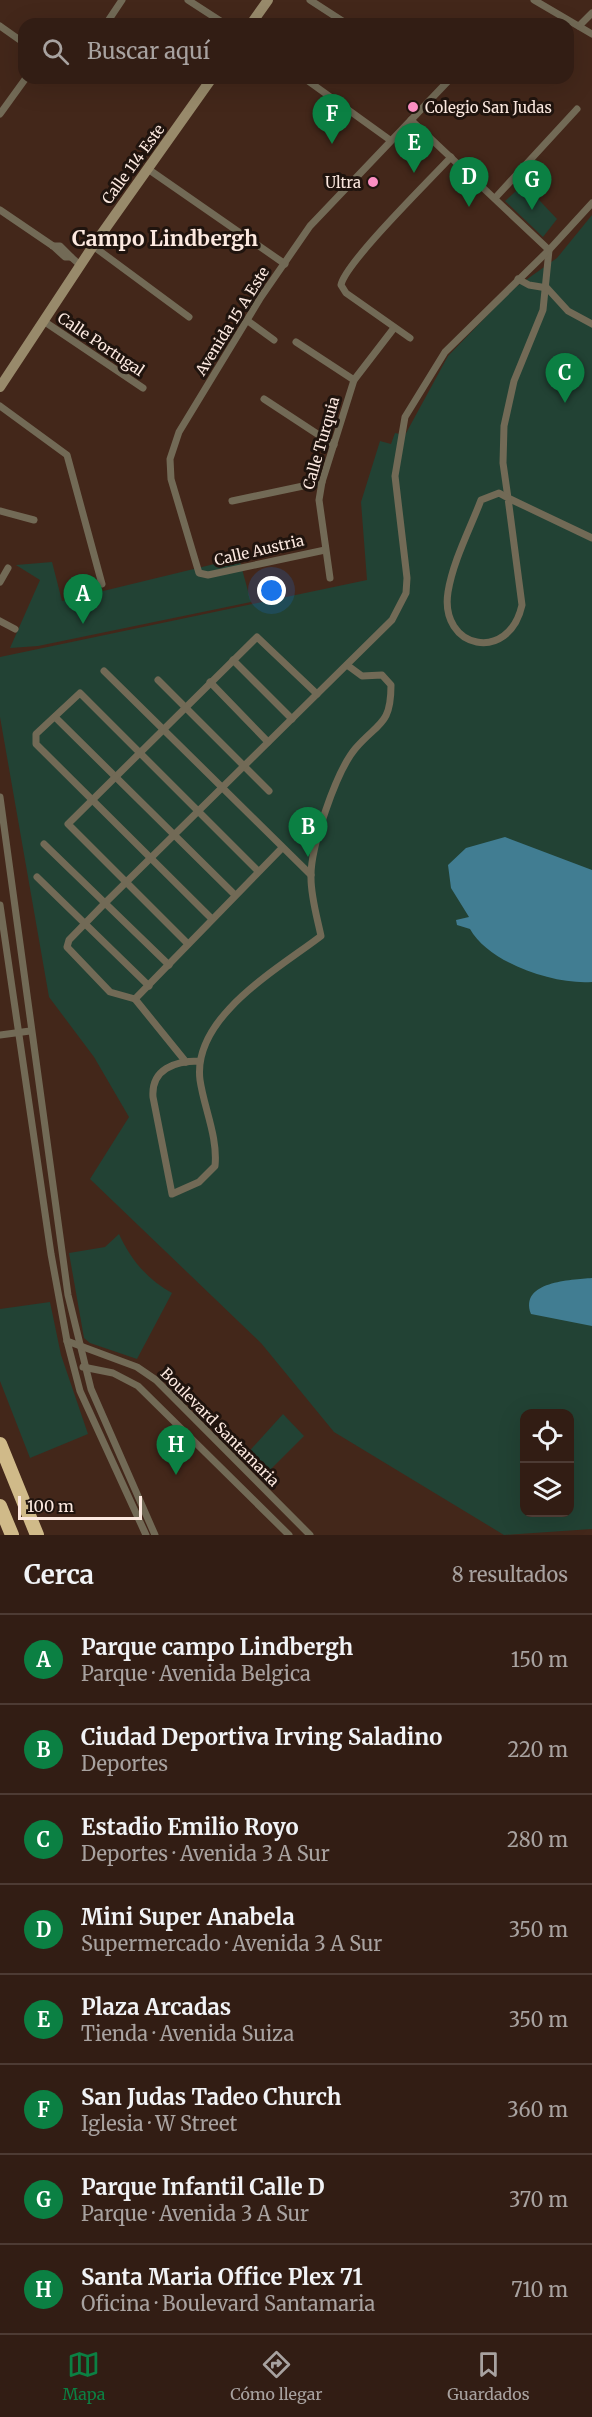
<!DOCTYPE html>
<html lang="es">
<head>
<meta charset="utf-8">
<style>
	body { margin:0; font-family:Merriweather,serif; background:#3a261d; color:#f1f3f6 }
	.controls { position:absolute; right:18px; bottom:18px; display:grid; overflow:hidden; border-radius:12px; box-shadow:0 6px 24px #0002 }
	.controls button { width:54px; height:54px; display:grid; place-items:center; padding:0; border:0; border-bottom:2px solid #4d3b34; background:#321d14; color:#f1f3f6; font:30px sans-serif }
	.scale { position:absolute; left:18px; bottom:15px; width:124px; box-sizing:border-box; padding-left:6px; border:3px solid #fce9e0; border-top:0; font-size:16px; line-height:21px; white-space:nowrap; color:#fce9e0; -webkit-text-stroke:4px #20140e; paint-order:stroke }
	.you { position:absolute; left:272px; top:591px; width:21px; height:21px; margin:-15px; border:4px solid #fff; border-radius:50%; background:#1a73e8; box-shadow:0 0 0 9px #1a73e833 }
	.badge { display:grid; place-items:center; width:39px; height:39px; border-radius:50%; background:#0b8043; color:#fff; font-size:20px; font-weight:700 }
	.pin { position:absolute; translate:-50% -50px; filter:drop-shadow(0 2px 3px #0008) }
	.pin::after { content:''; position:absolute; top:32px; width:21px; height:18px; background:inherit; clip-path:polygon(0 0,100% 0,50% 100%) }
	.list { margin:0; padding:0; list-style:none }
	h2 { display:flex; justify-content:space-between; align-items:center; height:78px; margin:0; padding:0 24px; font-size:26px }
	h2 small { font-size:20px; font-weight:400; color:#a8a2a0 }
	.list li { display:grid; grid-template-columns:39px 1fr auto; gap:18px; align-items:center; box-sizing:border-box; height:90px; padding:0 24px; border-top:2px solid #4d3b34 }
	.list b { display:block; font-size:22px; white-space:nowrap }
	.list p { margin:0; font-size:20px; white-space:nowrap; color:#a8a2a0 }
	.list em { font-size:20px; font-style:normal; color:#a8a2a0 }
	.icon { flex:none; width:33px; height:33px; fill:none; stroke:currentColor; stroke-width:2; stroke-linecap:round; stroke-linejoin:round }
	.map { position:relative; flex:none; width:592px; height:1535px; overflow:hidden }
	.search { position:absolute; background:#321d14; box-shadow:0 6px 24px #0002; left:18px; right:18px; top:18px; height:66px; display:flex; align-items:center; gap:15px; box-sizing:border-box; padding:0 21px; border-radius:18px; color:#a8a2a0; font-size:22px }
	.sheet { height:798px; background:#321d14 }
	nav { display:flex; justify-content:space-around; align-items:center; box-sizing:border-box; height:84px; border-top:2px solid #4d3b34; background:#321d14; font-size:16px; color:#a8a2a0 }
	nav a { display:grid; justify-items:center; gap:3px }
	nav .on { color:#0b8043 }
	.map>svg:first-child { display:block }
	.green { fill:#224234; fill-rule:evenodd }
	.water { fill:#417d92 }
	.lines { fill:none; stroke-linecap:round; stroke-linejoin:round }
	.street { stroke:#726a56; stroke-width:7 }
	.secondary { stroke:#988a6b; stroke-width:10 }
	.highway { stroke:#d0ba89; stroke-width:14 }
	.poi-dot { fill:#fb8fc3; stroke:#20140e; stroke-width:2 }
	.labels { text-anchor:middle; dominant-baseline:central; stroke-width:6; stroke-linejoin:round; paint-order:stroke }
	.poi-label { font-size:15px; fill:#fce9e0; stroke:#20140e; text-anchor:start }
	.street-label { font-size:15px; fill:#fce9e0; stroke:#20140e }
	.district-label { font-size:21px; font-weight:bold; fill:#fce9e0; stroke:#20140e }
</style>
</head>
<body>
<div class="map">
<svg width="592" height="1535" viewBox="0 0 592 1535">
	<rect width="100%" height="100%" fill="#43271a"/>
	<!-- green -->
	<g class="green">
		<polygon points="524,184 557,219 543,237 505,201"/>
		<path d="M592,215V1529L504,1535L334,1432L261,1343L90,1179L129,1117L94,1057L49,997L0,717V657L367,580L361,502L380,441L391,444L395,433L405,435L448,356L513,289L557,258ZM524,1414H570V1512H524Z"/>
		<polygon points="239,558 251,602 38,646 10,648 40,580 16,565 52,562 62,601"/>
		<path d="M119,1234C131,1260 147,1279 172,1293L137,1359L90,1343L84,1338L69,1253L105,1247Z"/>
		<polygon points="50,1302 61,1355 88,1434 30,1458 0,1381 0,1309"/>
		<polygon points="283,1414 304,1436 263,1477 244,1457"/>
	</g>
	<!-- water -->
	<g class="water">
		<path d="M505,837L592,870V982C554,985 489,963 470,929L457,925L456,920L469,917L451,888L448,865L466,848Z"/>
		<path d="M592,1278V1326L531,1314C519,1281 571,1280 592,1278Z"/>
	</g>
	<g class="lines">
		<!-- street -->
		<g class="street">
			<polyline points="188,0 225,24"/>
			<polyline points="310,0 347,24"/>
			<polyline points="534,0 592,34"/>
			<polyline points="106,24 122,0"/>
			<polyline points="0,26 24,43"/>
			<polyline points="579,26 592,13"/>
			<polyline points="304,78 390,140"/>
			<polyline points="0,114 26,78"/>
			<polyline points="411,120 549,250 543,310 514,381 504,426 503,463 508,498 592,538"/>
			<polyline points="148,169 285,264"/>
			<polyline points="496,197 577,109"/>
			<polyline points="0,210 53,246 65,257 71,257 80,265"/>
			<polyline points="53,246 60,246 71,257"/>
			<polyline points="93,246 189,317"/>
			<polyline points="518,279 529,285 547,288 568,311 592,324"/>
			<polyline points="248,321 274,340"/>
			<polyline points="45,322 143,388"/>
			<path d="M410,338L346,293L341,285C345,263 430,180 451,157"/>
			<polyline points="296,342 354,380"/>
			<polyline points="264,399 334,445"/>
			<polyline points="0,406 67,455 102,584"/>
			<path d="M499,493L508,498L522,605C509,664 439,649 448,592C453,561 470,529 481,500Z"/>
			<polyline points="232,501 322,482"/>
			<polyline points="0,511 34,520"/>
			<polyline points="325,550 208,575 199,573 171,479 170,459 179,432 261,297 310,226 451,78"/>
			<polyline points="330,578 319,500 322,482 354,380 394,328"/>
			<polyline points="0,582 8,568"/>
			<polyline points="0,621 15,629"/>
			<polyline points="233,660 292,719"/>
			<polyline points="104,671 311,875"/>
			<polyline points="158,680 269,791"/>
			<polyline points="210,682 268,742"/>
			<polyline points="55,717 234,894"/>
			<polyline points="0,797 68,1295 91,1389 155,1535"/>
			<polyline points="44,844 169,965"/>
			<polyline points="282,848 135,999 110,992 67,947 69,940 104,904 392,620 406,593 407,578 395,476 405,417 445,352 549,250 592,203"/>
			<polyline points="37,877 149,986"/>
			<polyline points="0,905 51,1254 67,1341 80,1391 146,1535"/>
			<polyline points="212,919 36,744 36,734 80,693 258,871"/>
			<polyline points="188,944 68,824 257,637 317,694"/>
			<polyline points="135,999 186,1062"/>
			<polyline points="0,1035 30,1031"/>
			<path d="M199,1061C175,1061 151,1069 153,1097L172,1194L199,1182L215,1166C218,1137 204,1108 200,1080C192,1017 278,969 321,936C317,917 311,897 311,878C310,848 336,772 355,749C378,722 391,726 391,685L382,675L362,676L347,665"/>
			<polyline points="67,1341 137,1367 156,1380 310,1535"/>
			<polyline points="83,1367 113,1373 138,1386 289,1535"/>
		</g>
		<!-- secondary -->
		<g class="secondary">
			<polyline points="251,24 268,0"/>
			<polyline points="0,387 93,246 212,78"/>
		</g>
		<!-- highway -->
		<g class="highway">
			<polyline points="0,1444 37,1535"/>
			<polyline points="0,1506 12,1535"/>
		</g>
	</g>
	<!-- markers -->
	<g class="poi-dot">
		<circle cx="413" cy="107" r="6"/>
		<circle cx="373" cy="182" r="6"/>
	</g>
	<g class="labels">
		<!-- poi labels -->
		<g class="poi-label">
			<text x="425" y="107">Colegio San Judas</text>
			<text x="361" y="182" text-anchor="end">Ultra</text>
		</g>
		<!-- street labels -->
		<g class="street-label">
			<text transform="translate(133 164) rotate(-54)">Calle 114 Este</text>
			<text transform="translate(232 321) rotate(-58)">Avenida 15 A Este</text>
			<text transform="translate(101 344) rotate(34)">Calle Portugal</text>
			<text transform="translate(321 443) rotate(-74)">Calle Turquia</text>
			<text transform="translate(259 550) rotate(-13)">Calle Austria</text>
			<text transform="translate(220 1427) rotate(45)">Boulevard Santamaria</text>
		</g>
		<!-- district labels -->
		<g class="district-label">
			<text x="165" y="238">Campo Lindbergh</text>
		</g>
	</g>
</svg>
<div class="controls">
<button><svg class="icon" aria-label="locate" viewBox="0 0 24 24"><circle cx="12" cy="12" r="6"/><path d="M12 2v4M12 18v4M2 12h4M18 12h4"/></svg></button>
<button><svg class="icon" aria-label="layers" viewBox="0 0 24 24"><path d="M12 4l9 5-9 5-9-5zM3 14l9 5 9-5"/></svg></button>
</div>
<div class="scale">100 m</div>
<div class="you"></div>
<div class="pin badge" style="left:83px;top:624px">A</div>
<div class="pin badge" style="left:308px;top:857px">B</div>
<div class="pin badge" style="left:565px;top:403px">C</div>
<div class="pin badge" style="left:469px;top:207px">D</div>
<div class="pin badge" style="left:414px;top:173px">E</div>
<div class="pin badge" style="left:332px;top:144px">F</div>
<div class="pin badge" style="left:532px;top:210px">G</div>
<div class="pin badge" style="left:176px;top:1475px">H</div>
<div class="search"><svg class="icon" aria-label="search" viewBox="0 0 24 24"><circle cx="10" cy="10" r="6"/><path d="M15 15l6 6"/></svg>Buscar aquí</div>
</div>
<section class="sheet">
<h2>Cerca<small>8 resultados</small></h2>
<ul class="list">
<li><span class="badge">A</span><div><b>Parque campo Lindbergh</b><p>Parque · Avenida Belgica</p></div><em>150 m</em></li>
<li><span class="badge">B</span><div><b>Ciudad Deportiva Irving Saladino</b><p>Deportes</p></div><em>220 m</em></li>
<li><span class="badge">C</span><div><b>Estadio Emilio Royo</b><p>Deportes · Avenida 3 A Sur</p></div><em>280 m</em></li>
<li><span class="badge">D</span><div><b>Mini Super Anabela</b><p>Supermercado · Avenida 3 A Sur</p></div><em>350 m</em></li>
<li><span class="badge">E</span><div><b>Plaza Arcadas</b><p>Tienda · Avenida Suiza</p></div><em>350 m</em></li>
<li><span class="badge">F</span><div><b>San Judas Tadeo Church</b><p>Iglesia · W Street</p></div><em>360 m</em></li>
<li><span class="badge">G</span><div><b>Parque Infantil Calle D</b><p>Parque · Avenida 3 A Sur</p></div><em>370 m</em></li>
<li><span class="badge">H</span><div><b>Santa Maria Office Plex 71</b><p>Oficina · Boulevard Santamaria</p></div><em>710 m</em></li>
</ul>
</section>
<nav>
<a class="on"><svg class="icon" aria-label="map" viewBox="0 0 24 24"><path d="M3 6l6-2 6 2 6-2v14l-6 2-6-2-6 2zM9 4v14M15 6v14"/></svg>Mapa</a>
<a><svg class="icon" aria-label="directions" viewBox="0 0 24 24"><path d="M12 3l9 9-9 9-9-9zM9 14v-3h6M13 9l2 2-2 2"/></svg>Cómo llegar</a>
<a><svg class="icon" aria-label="saved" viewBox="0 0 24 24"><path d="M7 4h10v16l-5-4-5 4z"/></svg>Guardados</a>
</nav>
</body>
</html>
